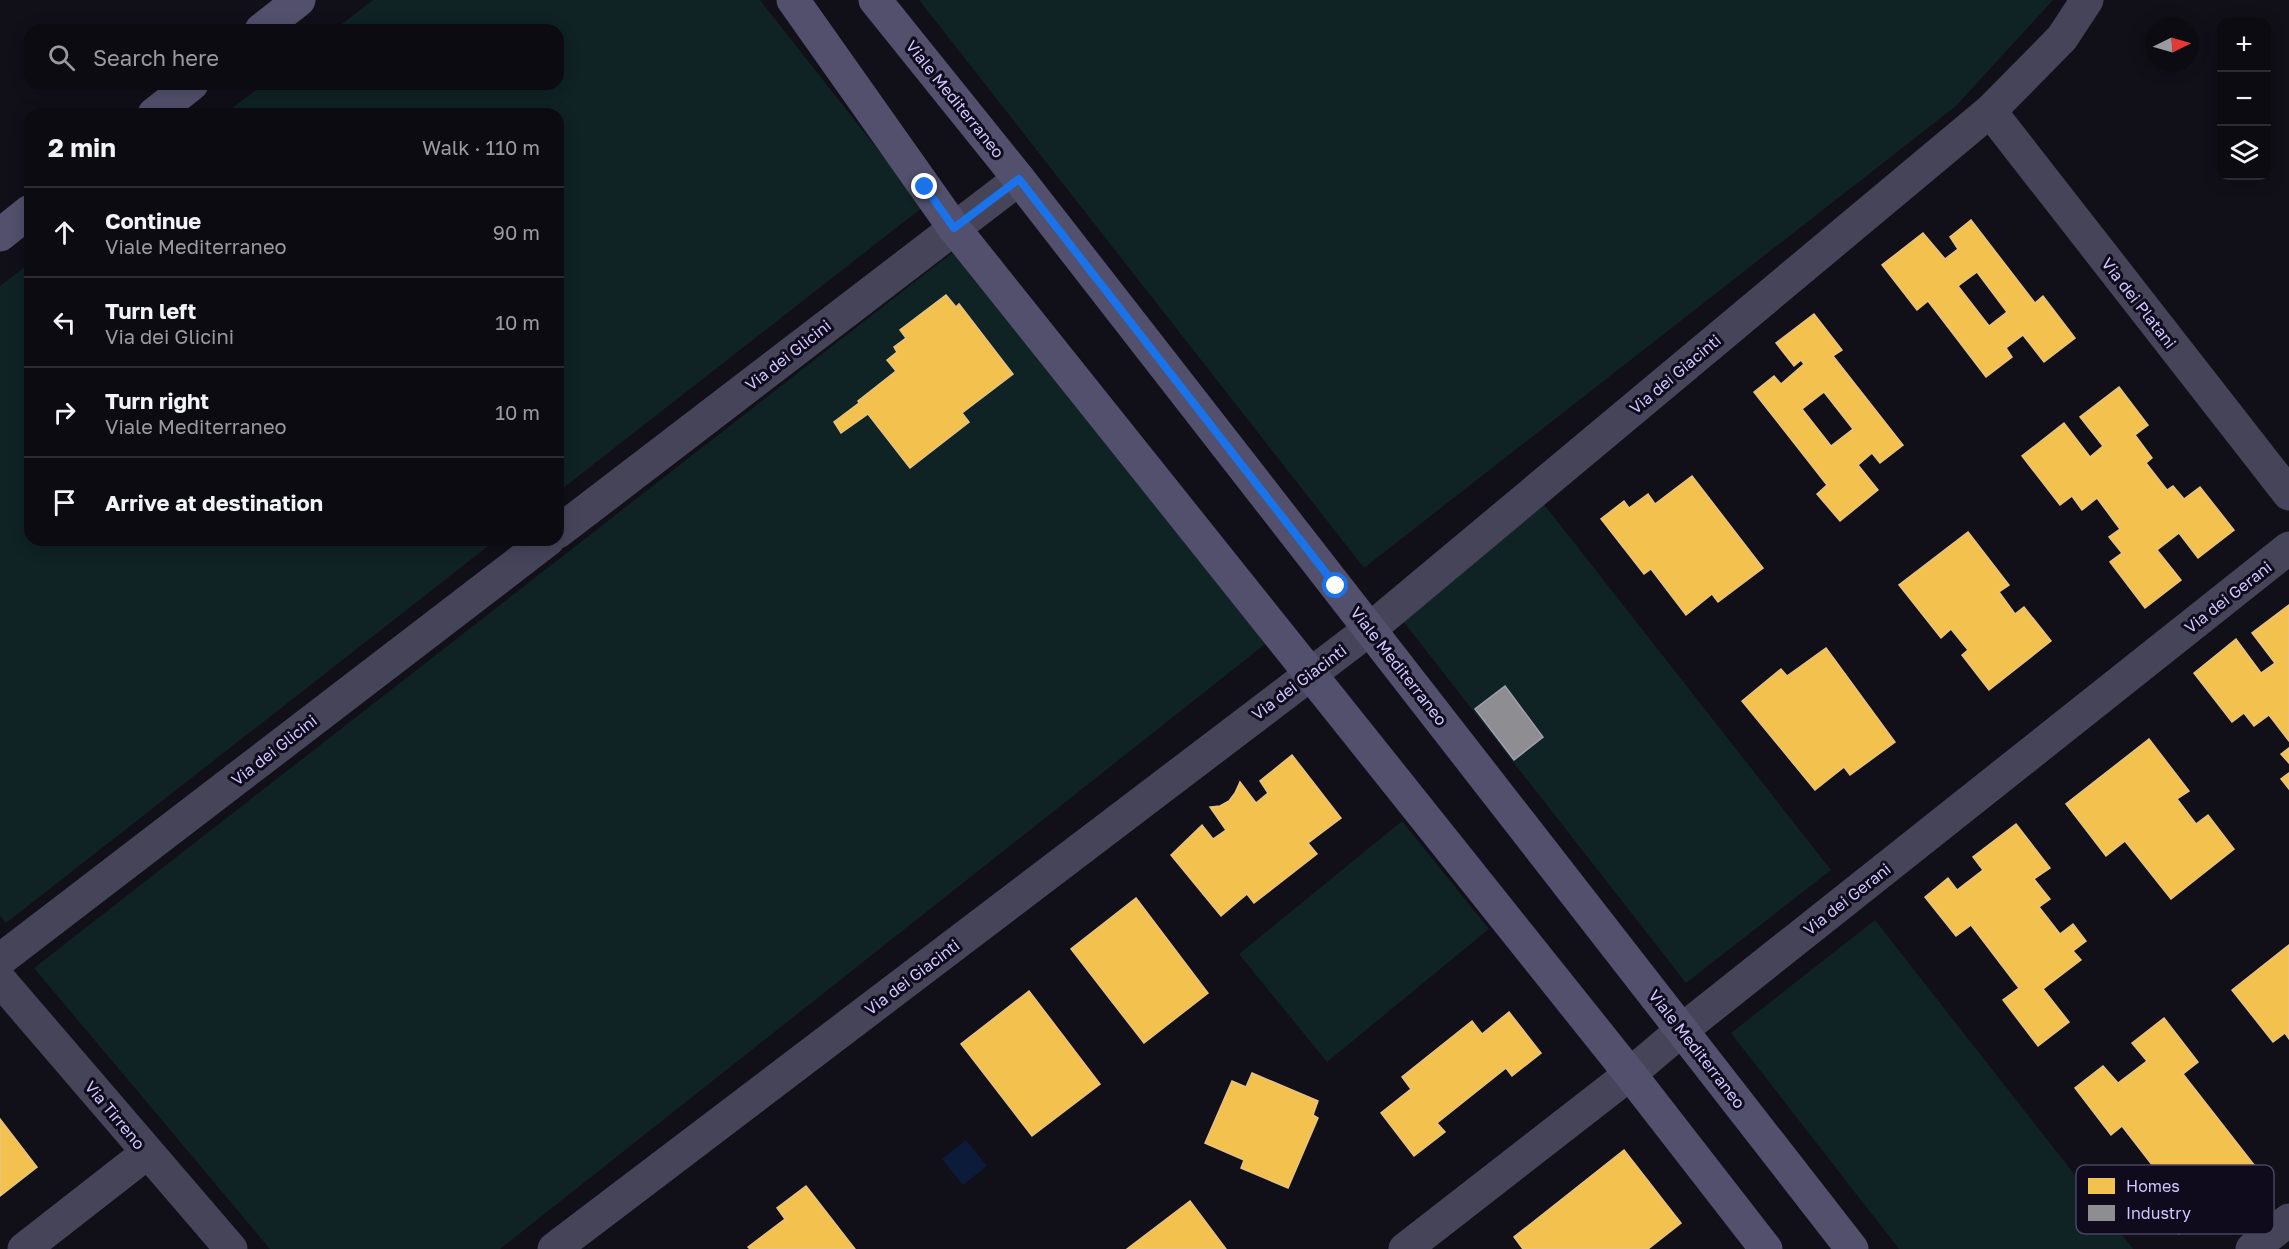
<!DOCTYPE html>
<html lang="en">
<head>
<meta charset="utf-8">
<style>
	body { margin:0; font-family:"Golos Text",sans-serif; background:#16141b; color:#f1f3f6 }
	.controls { position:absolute; right:18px; top:18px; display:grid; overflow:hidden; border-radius:12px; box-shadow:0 3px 15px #0003 }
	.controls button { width:54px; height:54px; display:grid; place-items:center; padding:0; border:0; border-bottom:2px solid #2d2b32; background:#0d0b12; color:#f1f3f6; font:30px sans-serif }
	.compass { position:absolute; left:2145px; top:18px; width:54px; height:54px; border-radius:50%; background:#0d0b12; box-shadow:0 3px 15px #0003; rotate:85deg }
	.stop { position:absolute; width:18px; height:18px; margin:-14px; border:4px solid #1a73e8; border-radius:50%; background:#fff }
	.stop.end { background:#1a73e8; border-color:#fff; box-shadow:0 2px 6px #0008 }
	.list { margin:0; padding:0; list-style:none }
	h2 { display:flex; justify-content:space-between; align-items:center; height:78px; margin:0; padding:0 24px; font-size:26px }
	h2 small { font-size:20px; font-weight:400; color:#9a9b9f }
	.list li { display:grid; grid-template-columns:39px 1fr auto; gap:18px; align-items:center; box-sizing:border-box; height:90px; padding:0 24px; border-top:2px solid #2d2b32 }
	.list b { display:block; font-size:22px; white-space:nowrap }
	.list p { margin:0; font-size:20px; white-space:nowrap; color:#9a9b9f }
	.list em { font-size:20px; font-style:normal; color:#9a9b9f }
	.icon { flex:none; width:33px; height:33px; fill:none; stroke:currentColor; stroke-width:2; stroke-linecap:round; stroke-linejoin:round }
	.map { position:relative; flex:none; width:2289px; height:1249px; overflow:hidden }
	.search { position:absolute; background:#0d0b12; box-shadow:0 3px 15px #0003; left:24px; top:24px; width:540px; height:66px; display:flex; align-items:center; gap:15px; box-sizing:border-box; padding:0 21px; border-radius:18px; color:#9a9b9f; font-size:22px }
	.panel { position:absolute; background:#0d0b12; box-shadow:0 3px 15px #0003; left:24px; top:108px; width:540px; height:438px; border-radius:18px }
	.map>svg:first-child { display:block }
	.green { fill:#0f2324 }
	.water { fill:#0c1b39 }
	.homes { fill:#f2c14e; stroke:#e8c383; stroke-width:1.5; fill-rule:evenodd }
	.industry { fill:#8d8d92; stroke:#a19fb2; stroke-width:1.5 }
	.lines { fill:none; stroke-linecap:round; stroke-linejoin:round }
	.street { stroke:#464459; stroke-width:33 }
	.secondary { stroke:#52506c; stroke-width:33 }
	.route { stroke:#1a73e8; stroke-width:8 }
	.labels { text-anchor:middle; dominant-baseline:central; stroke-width:6; stroke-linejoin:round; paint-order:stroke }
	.street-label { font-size:16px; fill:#d0c8fe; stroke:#0f0b1c }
	.key { fill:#0f0b1c; stroke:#494460; stroke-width:1.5 }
	.key-label { font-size:16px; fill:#d0c8fe }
</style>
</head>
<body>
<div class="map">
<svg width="2289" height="1249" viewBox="0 0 2289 1249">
	<rect width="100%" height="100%" fill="#110f18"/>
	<!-- green -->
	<g class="green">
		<polygon points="373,0 760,0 923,207 558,492 558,114 224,114 264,84 558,84 558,30 334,30"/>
		<polygon points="919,0 2053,0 1956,106 1364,568"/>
		<polygon points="962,245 1273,638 500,1249 270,1249 34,968"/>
		<polygon points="30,263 30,540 496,540 6,923 0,916 0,286"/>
		<polygon points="1543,503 1831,870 1686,983 1399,616"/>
		<polygon points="1402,821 1489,929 1327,1062 1239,954"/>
		<polygon points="1875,920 2133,1249 1899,1249 1731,1033"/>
	</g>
	<!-- water -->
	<polygon class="water" points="966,1140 987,1166 963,1185 942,1159"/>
	<!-- homes -->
	<g class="homes">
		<path d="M1971,220L2035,303L2043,296L2075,338L2044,362L2023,335L2006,348L2012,357L1986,377L1928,301L1917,310L1882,265L1923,233L1945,259L1958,249L1950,237ZM1977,272L2007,312L1989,326L1958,286Z"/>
		<polygon points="946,295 956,307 959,304 1013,374 962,413 969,422 910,468 868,414 841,433 834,422 859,403 858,401 896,371 887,360 897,352 894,347 906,338 900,330"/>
		<path d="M1814,314L1842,350L1833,356L1903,445L1880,463L1872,453L1858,465L1878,490L1840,521L1817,494L1827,485L1754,392L1774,376L1781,384L1804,364L1801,360L1794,366L1776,343ZM1824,392L1853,429L1831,446L1802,409Z"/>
		<polygon points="2119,387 2148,425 2135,435 2152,458 2146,463 2167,490 2173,486 2184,499 2200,487 2234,530 2198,558 2179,533 2157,550 2181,580 2145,608 2110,562 2122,553 2109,537 2120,529 2097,498 2082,510 2072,496 2060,505 2022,456 2064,423 2090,457 2103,446 2080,417"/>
		<polygon points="1692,476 1763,568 1718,602 1712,594 1686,615 1651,569 1644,574 1601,519 1624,501 1629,508 1648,494 1655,504"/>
		<polygon points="1968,532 2009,585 1999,592 2015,614 2024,607 2051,641 1989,690 1962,655 1968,650 1951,629 1941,638 1899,585"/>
		<polygon points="2289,605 2289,741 2269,715 2254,726 2244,713 2232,722 2194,673 2236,639 2261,673 2275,663 2252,633"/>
		<polygon points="1826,648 1895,742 1850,775 1844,767 1815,790 1742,701 1781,669 1787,676"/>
		<polygon points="2149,739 2189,791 2177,799 2196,824 2208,815 2234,849 2171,899 2125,841 2106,856 2066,804"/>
		<polygon points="2289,748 2289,763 2281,754"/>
		<polygon points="1292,755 1341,818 1308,843 1317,854 1254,903 1247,894 1221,916 1171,855 1202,825 1213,839 1226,830 1210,807 1220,806 1229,801 1235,793 1240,782 1256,803 1268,793 1260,781"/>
		<polygon points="2289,773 2289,789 2281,779"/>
		<polygon points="2016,824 2050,868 2034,879 2050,899 2039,907 2060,934 2073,924 2086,941 2073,951 2081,960 2043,989 2069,1022 2038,1046 2003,1000 2019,988 1971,925 1956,936 1925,897 1948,878 1957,890 1983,870 1973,857"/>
		<polygon points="1136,898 1208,993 1144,1043 1071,949"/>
		<polygon points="2289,945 2289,1039 2285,1033 2273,1042 2232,990"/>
		<polygon points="1029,991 1100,1084 1032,1136 961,1044"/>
		<polygon points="1509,1012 1541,1053 1512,1076 1506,1068 1437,1123 1445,1132 1414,1156 1381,1113 1411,1089 1402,1077 1472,1021 1482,1034"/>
		<polygon points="2164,1018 2198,1062 2183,1074 2255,1166 2193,1214 2197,1220 2179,1234 2153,1200 2170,1188 2122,1126 2111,1135 2075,1088 2103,1066 2118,1083 2147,1061 2132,1043"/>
		<polygon points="1252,1073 1318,1101 1313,1115 1318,1118 1288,1188 1241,1168 1244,1160 1205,1143 1232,1081 1246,1087"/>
		<polygon points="0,1119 37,1167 0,1196"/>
		<polygon points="1624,1150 1681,1223 1648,1249 1523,1249 1514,1237"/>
		<polygon points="806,1186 855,1249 750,1249 748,1247 785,1219 777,1208"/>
		<polygon points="1190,1201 1226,1249 1127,1249"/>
	</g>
	<!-- industry -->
	<polygon class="industry" points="1505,686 1543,737 1514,760 1475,709"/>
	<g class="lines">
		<!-- street -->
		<g class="street">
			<polyline points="1990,111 2289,494"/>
			<polyline points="558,532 1019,179"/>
			<polyline points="0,960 548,540"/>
			<polyline points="0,980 231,1249"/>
			<polyline points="24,1249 147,1153"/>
			<polyline points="554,1249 1370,629 1990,111 2062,38 2087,0"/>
			<polyline points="1405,1249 1630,1074 1682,1030 2289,548"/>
			<polyline points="2252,1249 2289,1220"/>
		</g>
		<!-- secondary -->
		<g class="secondary">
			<polyline points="793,0 954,228 1630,1074 1766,1249"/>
			<polyline points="875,0 1019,179 1852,1249"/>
			<polyline points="261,30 299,0"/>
			<polyline points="154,114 192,84"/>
			<polyline points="0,235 30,211"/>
		</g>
	</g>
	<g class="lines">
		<!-- route -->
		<polyline class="route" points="925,187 954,228 1019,179 1336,586"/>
	</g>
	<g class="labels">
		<!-- street labels -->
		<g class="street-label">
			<text transform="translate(955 99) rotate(51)">Viale Mediterraneo</text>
			<text transform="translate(2139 303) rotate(52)">Via dei Platani</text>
			<text transform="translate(788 355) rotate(-38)">Via dei Glicini</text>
			<text transform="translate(1675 374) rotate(-40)">Via dei Giacinti</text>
			<text transform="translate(2228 597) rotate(-38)">Via dei Gerani</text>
			<text transform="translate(1399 666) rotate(52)">Viale Mediterraneo</text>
			<text transform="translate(1299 682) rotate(-37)">Via dei Giacinti</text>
			<text transform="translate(274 750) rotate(-38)">Via dei Glicini</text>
			<text transform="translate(1847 899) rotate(-38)">Via dei Gerani</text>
			<text transform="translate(912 977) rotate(-37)">Via dei Giacinti</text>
			<text transform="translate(1697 1049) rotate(52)">Viale Mediterraneo</text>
			<text transform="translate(115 1115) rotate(50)">Via Tirreno</text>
		</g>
	</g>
	<!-- legend -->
	<rect x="2076" y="1165" width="198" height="69" rx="9" class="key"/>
	<rect x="2088" y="1178" width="27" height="16" fill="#f2c14e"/>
	<rect x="2088" y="1205" width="27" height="16" fill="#8d8d92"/>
	<g class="key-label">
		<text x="2126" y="1192">Homes</text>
		<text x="2126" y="1219">Industry</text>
	</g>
</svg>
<div class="controls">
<button>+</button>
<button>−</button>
<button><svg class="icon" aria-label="layers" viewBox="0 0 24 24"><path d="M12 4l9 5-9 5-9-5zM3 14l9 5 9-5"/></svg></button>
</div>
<svg class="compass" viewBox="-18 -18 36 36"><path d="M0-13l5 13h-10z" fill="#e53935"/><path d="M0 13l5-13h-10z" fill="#9a9b9f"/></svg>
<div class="stop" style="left:1336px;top:586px"></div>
<div class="stop end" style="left:925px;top:187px"></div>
<div class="search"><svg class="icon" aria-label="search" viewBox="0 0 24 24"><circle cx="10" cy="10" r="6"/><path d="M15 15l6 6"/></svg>Search here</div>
<section class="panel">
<h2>2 min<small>Walk · 110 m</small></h2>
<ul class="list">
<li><svg class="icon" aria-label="ahead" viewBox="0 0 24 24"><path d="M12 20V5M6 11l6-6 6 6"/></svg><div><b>Continue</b><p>Viale Mediterraneo</p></div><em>90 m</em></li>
<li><svg class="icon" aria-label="left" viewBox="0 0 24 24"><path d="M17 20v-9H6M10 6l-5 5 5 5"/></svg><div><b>Turn left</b><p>Via dei Glicini</p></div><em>10 m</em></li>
<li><svg class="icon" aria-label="right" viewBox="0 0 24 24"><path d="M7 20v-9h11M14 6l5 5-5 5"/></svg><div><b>Turn right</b><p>Viale Mediterraneo</p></div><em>10 m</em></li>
<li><svg class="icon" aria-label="arrive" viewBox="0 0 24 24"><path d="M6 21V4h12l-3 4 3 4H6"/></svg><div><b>Arrive at destination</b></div></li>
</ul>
</section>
</div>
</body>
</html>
